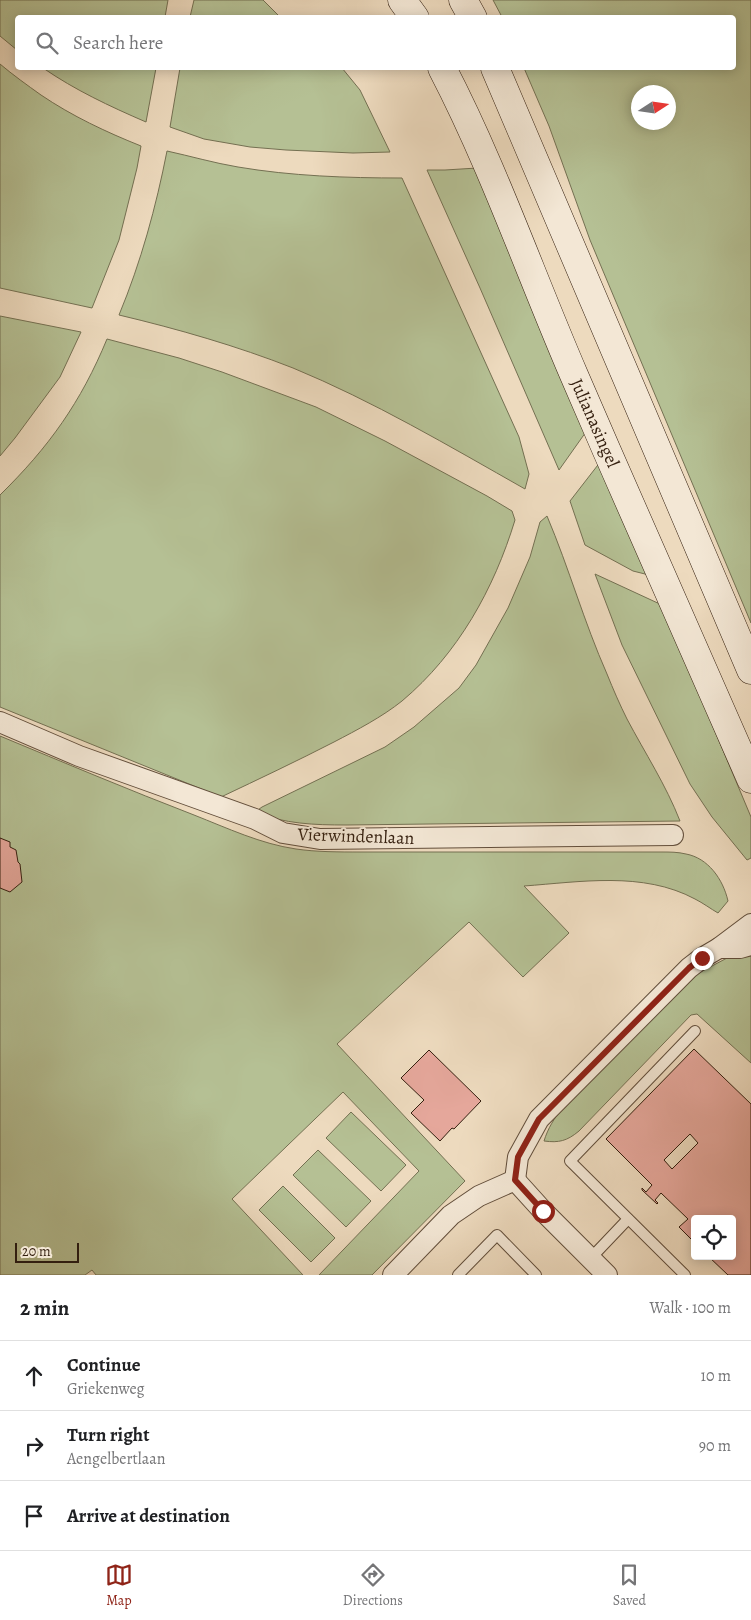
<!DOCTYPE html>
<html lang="en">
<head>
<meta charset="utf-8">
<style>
	body { margin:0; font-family:Alegreya,serif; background:#f2f2f2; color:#202124 }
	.controls { position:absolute; right:15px; bottom:15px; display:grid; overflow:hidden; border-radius:5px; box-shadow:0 2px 12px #0003 }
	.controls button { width:45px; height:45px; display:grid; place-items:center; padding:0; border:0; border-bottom:1px solid #e0e0e0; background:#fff; color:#202124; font:25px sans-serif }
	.compass { position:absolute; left:631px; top:85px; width:45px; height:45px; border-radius:50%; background:#fff; box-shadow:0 2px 12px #0003; rotate:78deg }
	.scale { position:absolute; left:15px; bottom:12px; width:64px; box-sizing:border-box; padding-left:5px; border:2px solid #341f0f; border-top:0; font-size:14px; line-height:18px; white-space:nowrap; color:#341f0f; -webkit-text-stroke:4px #f3e7d5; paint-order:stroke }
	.stop { position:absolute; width:15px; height:15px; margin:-11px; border:4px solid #8f2418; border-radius:50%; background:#fff }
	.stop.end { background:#8f2418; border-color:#fff; box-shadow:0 1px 5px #0008 }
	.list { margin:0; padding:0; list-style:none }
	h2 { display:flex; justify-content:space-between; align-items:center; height:65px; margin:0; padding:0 20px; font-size:21px }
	h2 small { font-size:16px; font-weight:400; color:#757577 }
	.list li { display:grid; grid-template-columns:32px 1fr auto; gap:15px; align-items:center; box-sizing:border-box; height:70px; padding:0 20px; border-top:1px solid #e0e0e0 }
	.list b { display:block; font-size:19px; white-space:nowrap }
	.list p { margin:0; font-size:16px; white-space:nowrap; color:#757577 }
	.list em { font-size:16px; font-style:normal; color:#757577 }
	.icon { flex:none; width:28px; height:28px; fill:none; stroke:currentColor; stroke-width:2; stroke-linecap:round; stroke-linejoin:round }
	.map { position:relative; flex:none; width:751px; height:1275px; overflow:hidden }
	.search { position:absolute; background:#fff; box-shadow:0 2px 12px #0003; left:15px; right:15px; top:15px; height:55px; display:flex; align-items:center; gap:12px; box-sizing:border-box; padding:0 18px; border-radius:5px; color:#757577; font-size:19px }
	.sheet { height:275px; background:#fff }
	nav { display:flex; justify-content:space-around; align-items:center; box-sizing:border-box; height:70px; border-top:1px solid #e0e0e0; background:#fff; font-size:14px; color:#757577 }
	nav a { display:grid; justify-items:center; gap:2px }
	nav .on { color:#8f2418 }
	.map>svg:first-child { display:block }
	.green { fill:#b5c094; stroke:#747052; fill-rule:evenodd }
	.building { fill:#e5a79b; stroke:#341f0f; fill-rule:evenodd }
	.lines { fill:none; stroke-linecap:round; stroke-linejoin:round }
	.service-casing { stroke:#624e3b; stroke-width:12 }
	.minor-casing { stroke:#624e3b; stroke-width:22 }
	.secondary-casing { stroke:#341f0f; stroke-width:29 }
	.service { stroke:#f3e7d5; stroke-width:10 }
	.minor { stroke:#f3e7d5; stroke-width:20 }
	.secondary { stroke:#f3e7d5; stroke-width:28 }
	.route { stroke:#8f2418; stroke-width:6 }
	.labels { text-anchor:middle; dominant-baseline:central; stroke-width:4; stroke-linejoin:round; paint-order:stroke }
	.street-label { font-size:18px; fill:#341f0f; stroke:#f3e7d5 }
</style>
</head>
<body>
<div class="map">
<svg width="751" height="1275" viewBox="0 0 751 1275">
	<rect width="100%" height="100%" fill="#eddabe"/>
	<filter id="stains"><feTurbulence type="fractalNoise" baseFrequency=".004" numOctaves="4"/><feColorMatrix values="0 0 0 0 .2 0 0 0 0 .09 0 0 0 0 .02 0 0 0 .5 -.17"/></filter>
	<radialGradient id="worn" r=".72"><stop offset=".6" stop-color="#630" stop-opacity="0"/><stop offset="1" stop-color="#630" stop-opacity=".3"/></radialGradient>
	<!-- green -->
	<g class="green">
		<polygon points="0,0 168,0 165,17 18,18 17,50 0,36"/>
		<polygon points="194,0 263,0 280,17 190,17"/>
		<path d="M493,0H751V623L590,240L549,126L524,68H734V18L502,17ZM638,92H668V122H638Z"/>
		<path d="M0,64C13,75 27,85 41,95C72,116 106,132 141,146L137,168L119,240L92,308L0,288Z"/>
		<path d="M43,68H156L146,122C109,106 75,90 43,68Z"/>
		<polygon points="180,68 342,68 360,90 390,152 353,153 286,150 250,147 204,139 170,127"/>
		<path d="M167,151C190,156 214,163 238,167C291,176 347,178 402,178L519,437L529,474L525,489C449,446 373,401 293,368C237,346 178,329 119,315C141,262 156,207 167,151Z"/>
		<polygon points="477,168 588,429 559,470 480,288 427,170 445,170"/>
		<polygon points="0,316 81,332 60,377 15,438 0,456"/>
		<path d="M107,339L179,358L222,372L316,407L385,441L487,496L512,511L515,520C494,589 458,654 402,701C382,717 357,730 334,742C297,761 259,779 221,797L0,707V495C49,447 81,402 107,339Z"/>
		<polygon points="601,461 649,575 633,571 585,545 570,501"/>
		<path d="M547,516C569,568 584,622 607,674C613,689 620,705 627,719C645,753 666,785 680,821L346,825C315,825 284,824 255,812L262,807L385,747L414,727L459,688L476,665L508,608L530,557L540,522Z"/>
		<polygon points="595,574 662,605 751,817 751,858 747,860 712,817 690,784 622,645"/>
		<path d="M0,736C65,763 129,790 194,815C227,828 261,844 296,849C317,852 339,852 360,852H662C670,852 678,852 686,854C708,858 723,879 728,901L718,913C711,909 703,903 695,899C643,871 580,882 524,886L569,933L523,977L469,922L337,1044L465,1181L372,1275H319L419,1171L343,1092L232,1199L303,1275H96L92,1270L85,1275H0Z"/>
		<path d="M751,951V1063L697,1014L691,1015L579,1131C567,1141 559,1143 544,1141C548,1128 554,1119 562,1108L695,975L727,958Z"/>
		<polygon points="351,1112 406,1165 381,1191 326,1138"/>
		<polygon points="318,1150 371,1201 346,1227 293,1175"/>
		<polygon points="283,1186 335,1238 311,1262 259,1210"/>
	</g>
	<!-- building -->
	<g class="building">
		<polygon points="0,838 10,842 10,847 16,850 18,862 20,864 22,882 10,892 0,888"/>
		<path d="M694,1049L751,1104V1275H728L708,1256H732V1219H695V1243L679,1227L688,1219L661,1193L655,1200L658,1203L657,1204L642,1190V1188L646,1192L652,1185L606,1139ZM690,1134L698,1143L672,1169L664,1160Z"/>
		<polygon points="429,1050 481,1101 454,1129 452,1128 440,1141 411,1113 424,1100 401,1078"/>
	</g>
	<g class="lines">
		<defs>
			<g id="service">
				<polyline points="590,1259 628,1219"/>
				<polyline points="458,1275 497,1235 536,1275"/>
				<polyline points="685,1275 570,1161 695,1031"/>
			</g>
			<g id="minor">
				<polyline points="0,722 79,756 255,819 283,833 320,839 673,835"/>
				<polyline points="719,948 740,948 751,945"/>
				<polyline points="515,1180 518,1157 539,1119 689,968 702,958 719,948 751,924"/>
				<polyline points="515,1180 543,1211 607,1275"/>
				<polyline points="393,1275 451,1215 479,1196 515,1180"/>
			</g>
			<g id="secondary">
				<polyline points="402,0 415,18"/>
				<polyline points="463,0 473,18"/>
				<path d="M442,68C493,166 530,273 574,375C632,510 692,644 751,779"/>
				<polyline points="495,68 751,670"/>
			</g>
		</defs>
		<!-- service casing -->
		<use href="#service" class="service-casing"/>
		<!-- minor casing -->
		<use href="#minor" class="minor-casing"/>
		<!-- secondary casing -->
		<use href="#secondary" class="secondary-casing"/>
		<!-- service -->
		<use href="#service" class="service"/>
		<!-- minor -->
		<use href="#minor" class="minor"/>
		<!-- secondary -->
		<use href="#secondary" class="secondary"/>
	</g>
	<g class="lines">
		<!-- route -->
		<polyline class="route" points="543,1211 515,1180 518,1157 539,1119 689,968 702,958"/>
	</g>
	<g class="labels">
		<!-- street labels -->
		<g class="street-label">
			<text transform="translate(595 423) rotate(66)">Julianasingel</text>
			<text transform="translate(356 836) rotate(2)">Vierwindenlaan</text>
		</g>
	</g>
	<rect width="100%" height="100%" filter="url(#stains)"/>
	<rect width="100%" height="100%" fill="url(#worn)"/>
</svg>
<div class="controls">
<button><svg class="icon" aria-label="locate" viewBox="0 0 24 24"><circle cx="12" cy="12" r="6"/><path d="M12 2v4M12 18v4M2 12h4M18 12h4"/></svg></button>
</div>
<svg class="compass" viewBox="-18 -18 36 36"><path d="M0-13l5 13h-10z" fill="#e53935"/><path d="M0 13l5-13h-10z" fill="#757577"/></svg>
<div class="scale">20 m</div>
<div class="stop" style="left:543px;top:1211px"></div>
<div class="stop end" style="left:702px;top:958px"></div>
<div class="search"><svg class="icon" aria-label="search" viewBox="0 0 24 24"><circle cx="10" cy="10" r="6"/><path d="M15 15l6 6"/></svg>Search here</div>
</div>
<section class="sheet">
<h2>2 min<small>Walk · 100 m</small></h2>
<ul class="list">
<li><svg class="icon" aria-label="ahead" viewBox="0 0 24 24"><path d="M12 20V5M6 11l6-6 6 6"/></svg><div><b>Continue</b><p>Griekenweg</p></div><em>10 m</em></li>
<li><svg class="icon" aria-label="right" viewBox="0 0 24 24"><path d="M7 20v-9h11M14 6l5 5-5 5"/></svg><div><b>Turn right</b><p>Aengelbertlaan</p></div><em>90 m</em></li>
<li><svg class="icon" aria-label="arrive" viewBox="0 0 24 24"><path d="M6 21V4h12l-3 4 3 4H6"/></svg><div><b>Arrive at destination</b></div></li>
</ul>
</section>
<nav>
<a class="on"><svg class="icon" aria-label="map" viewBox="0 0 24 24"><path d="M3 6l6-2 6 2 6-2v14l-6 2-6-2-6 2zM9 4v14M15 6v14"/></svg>Map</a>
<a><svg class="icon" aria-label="directions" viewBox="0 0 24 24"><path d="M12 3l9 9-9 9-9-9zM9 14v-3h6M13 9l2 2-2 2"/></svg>Directions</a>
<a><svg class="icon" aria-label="saved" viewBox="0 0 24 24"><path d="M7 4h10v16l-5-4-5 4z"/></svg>Saved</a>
</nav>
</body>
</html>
